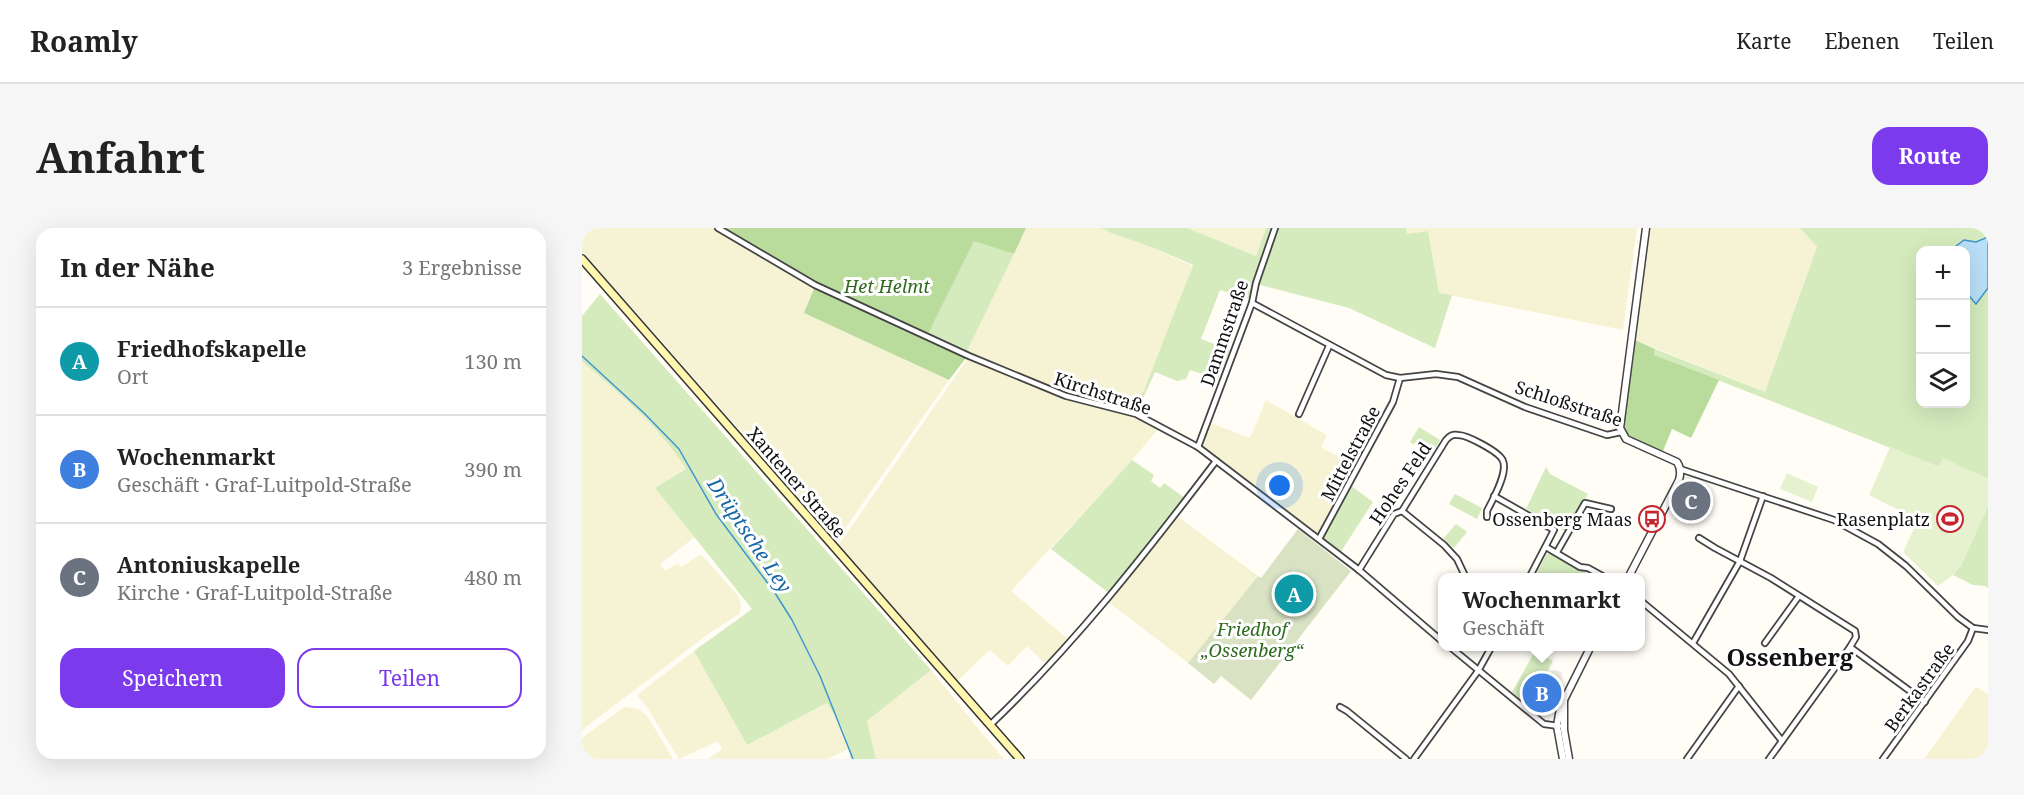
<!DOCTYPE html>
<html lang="de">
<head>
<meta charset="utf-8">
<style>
	body { margin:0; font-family:"Noto Serif",serif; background:#f6f6f6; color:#222 }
	.controls { position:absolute; right:18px; top:18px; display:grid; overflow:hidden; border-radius:12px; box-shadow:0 6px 24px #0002 }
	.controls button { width:54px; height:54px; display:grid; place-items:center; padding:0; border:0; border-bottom:2px solid #e0e0e0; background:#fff; color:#222; font:30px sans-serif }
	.you { position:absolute; left:698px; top:258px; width:21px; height:21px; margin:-15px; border:4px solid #fff; border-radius:50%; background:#1a73e8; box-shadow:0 0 0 9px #1a73e833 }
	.badge { display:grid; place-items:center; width:39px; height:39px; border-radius:50%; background:#7c3aed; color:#fff; font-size:20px; font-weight:700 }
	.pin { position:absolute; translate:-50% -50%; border:3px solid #fff; box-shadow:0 2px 6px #0006 }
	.popup { position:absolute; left:856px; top:345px; width:207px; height:78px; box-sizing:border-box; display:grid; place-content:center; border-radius:12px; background:#fff; filter:drop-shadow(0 2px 4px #0005); font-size:20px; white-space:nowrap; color:#767676 }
	.popup b { font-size:22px; color:#222 }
	.popup::after { content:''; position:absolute; left:50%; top:100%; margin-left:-12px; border:12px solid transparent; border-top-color:#fff }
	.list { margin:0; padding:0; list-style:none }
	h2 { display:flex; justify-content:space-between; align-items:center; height:78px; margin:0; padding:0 24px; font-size:26px }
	h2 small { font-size:20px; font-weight:400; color:#767676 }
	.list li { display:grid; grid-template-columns:39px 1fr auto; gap:18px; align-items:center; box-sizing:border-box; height:108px; padding:0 24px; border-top:2px solid #e0e0e0 }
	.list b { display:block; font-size:22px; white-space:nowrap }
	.list p { margin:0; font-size:20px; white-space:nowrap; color:#767676 }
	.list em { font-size:20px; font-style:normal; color:#767676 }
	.actions { display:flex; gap:12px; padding:18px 24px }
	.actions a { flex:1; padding:14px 0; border:2px solid #7c3aed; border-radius:18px; text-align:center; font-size:21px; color:#7c3aed }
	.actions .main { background:#7c3aed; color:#fff }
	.icon { flex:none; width:33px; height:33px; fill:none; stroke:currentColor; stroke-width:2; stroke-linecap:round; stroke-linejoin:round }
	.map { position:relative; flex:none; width:1406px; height:531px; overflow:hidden; border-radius:18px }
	header { display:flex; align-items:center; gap:36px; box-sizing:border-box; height:84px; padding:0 30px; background:#fff; border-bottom:2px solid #e0e0e0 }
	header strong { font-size:28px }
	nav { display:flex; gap:33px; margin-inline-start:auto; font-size:21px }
	.intro { display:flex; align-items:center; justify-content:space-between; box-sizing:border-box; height:144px; padding:0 36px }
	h1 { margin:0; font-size:42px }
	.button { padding:15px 27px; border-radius:18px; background:#7c3aed; color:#fff; font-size:21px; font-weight:700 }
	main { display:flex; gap:36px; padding:0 36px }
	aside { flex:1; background:#fff; border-radius:18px; box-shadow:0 6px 24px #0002 }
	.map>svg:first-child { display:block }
	.farmland { fill:#f6f3d4 }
	.green { fill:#d5ebbd; fill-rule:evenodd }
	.forest { fill:#b9dc9c }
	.cemetery { fill:#d9e3c4 }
	.pitch { fill:#e6f2cf }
	.plaza { fill:#f1ede2 }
	.water { fill:#b9e0f7; stroke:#3f96cf; stroke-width:1.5 }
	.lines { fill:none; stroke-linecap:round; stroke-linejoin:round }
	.stream { stroke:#3f96cf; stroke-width:1.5 }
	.minor-casing { stroke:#444; stroke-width:8 }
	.tertiary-casing { stroke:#444; stroke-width:9 }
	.secondary-casing { stroke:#333; stroke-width:10 }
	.minor { stroke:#fff; stroke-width:4.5 }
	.tertiary { stroke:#fff; stroke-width:6 }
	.secondary { stroke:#fff6b0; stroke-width:7 }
	.labels { text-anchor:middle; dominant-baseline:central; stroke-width:6; stroke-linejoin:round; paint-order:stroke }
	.park-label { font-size:18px; font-style:italic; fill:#2f6b1f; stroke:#fff }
	.street-label { font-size:18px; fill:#111; stroke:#fff }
	.poi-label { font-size:18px; fill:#111; stroke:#fff; text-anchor:end }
	.water-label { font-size:20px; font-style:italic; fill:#1768a6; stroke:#fff }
	.district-label { font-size:24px; font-weight:bold; fill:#111; stroke:#fff }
</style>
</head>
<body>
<header>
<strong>Roamly</strong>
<nav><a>Karte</a><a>Ebenen</a><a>Teilen</a></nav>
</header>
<div class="intro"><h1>Anfahrt</h1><a class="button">Route</a></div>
<main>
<aside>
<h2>In der Nähe<small>3 Ergebnisse</small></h2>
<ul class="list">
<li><span class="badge" style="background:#0f9aa8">A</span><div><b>Friedhofskapelle</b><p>Ort</p></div><em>130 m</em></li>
<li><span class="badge" style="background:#3f7fe0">B</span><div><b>Wochenmarkt</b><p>Geschäft · Graf-Luitpold-Straße</p></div><em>390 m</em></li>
<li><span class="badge" style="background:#6b7280">C</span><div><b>Antoniuskapelle</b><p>Kirche · Graf-Luitpold-Straße</p></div><em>480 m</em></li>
</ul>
<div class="actions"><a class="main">Speichern</a><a>Teilen</a></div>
</aside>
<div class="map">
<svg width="1406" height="531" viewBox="0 0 1406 531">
	<rect width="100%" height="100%" fill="#fffdf5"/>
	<!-- farmland -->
	<g class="farmland">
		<polygon points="0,0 130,0 232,57 222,85 367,152 255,312 0,23"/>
		<polygon points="444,0 519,0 529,5 572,20 610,38 585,108 554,183 478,163 384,125"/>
		<polygon points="605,0 684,0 674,28"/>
		<polygon points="824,0 1055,0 1041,102 857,65 846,3 825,6"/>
		<polygon points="1067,0 1218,0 1235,19 1183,164 1053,112"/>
		<polygon points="386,130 483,169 554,188 577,200 550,232 429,363 486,411 464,436 445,418 426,438 408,422 375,453 256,318"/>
		<polygon points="0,133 51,178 92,221 104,241 74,260 113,309 78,336 83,343 96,335 99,339 119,326 157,369 159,378 157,386 129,404 0,502"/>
		<polygon points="684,172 745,207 739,219 773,238 736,305 733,305 621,218 629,195 668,210"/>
		<polygon points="595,288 676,348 606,435 525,373"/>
		<polygon points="112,423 165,517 246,475 261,501 267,521 246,531 126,531 140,521 136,513 97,531 64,478 55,467"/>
		<polygon points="349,442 399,504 422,531 294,531 285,493"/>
		<polygon points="1394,459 1406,466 1406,531 1342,531"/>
		<polygon points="42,479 57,481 66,489 91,531 0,531 0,510"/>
	</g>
	<!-- green -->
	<g class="green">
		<polygon points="519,0 605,0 674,28 684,0 692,0 668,71 638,62 619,111 648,122 636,151 608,142 604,151 595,153 573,144 555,184 554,183 611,37 572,20 529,5"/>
		<polygon points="695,0 824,0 825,6 846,3 857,65 870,67 853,120 767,80 675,56"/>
		<path d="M1218,0H1406V251L1361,231L1357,239L1072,127L1073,121L1183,164L1235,19ZM1338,22H1384V176H1338Z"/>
		<polygon points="392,12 432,26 384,125 345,108"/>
		<path d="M18,66L349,442L285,493L294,531H269L261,501L245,475L165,517L112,423L170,381L73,260L104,241C78,198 37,166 0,133V88Z"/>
		<polygon points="837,199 858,212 850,227 828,214"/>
		<polygon points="550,232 572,247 569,253 578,260 582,255 603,270 527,365 469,321"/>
		<polygon points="964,239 968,246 1006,266 984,304 944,281"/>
		<polygon points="768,257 791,274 758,325 740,310"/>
		<polygon points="873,266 900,280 895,291 867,276"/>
		<polygon points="1406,278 1406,360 1403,358 1391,357 1371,347 1379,337"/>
		<polygon points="874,296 885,304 872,320 861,311"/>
		<polygon points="967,325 1005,345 1005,349 952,350 964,327"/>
		<polygon points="955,424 971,433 965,444 942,474 930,464 952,425"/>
	</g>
	<!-- forest -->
	<g class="forest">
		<polygon points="139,0 444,0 432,26 392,13 343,112 384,130 367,152 222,85 234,55"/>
		<path d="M1053,112L1073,121L1072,127L1137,152L1109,210L1090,201L1081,223C1068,217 1046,213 1042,199Z"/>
	</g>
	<!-- cemetery -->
	<polygon class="cemetery" points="716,301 769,343 669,472 639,448 632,456 606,435 676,348 679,350"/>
	<!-- pitch -->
	<g class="pitch">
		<polygon points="1308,219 1357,239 1361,230 1406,251 1406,278 1379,337 1371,347 1356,358 1321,324 1336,292 1287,267"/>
		<polygon points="1205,245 1236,259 1230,274 1198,261"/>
	</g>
	<!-- plaza -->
	<polygon class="plaza" points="973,442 980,444 979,454 976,461 955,487 942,474 958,451 965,445"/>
	<!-- water -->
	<polygon class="water" points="1406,9 1406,60 1394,76 1384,64 1384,22 1369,22 1382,12 1394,14"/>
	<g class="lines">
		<!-- stream -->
		<polyline class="stream" points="0,128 62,185 97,221 134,286 193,365 210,392 238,448 271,531"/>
		<defs>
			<g id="minor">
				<polyline points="136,0 233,57 387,128 484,168 554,186 616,219 777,342 861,414"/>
				<polyline points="670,75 804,147 818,150 854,146 876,149 943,179 1025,207 1039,204"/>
				<polyline points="717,186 747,118"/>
				<polyline points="616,219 670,75 674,55 693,0"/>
				<polyline points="1098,241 1252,292 1296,316 1324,338 1376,389 1391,400 1406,402"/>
				<polyline points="912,268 972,302 947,350"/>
				<polyline points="820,283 862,317 875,331 884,350"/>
				<polyline points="1117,310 1133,320 1189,350 1273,403 1274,409 1268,419 1187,531"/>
				<polyline points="737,311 811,174 818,150"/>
				<polyline points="964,319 998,339 1006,340 1024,350"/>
				<polyline points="975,324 1003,275 1029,281"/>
				<path d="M777,342L812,286L820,283L864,212C868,208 870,206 876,207C885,207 918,224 921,233C926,245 911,271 905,283V289"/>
				<polyline points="1059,373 1147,446 1200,513"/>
				<polyline points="1111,415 1158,333 1181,268"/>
				<polyline points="1183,415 1217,368"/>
				<polyline points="867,418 962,496 977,498"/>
				<polyline points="1268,419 1343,474"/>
				<polyline points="758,479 765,483 824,531"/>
				<path d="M408,497C492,417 564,325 634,233"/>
				<polyline points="832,531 896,443 910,418"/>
				<polyline points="1105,531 1157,458"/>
				<polyline points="1301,531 1386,413 1391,400"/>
			</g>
			<g id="tertiary">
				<path d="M1046,350L1097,252C1099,245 1099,240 1095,234L1044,211L1038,200L1064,0"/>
				<polyline points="982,472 982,502 987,531"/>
				<polyline points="981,531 975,498 978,480 1009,418"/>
			</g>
			<polyline id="secondary" points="0,31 438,531"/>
		</defs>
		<!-- minor casing -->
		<use href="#minor" class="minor-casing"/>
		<!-- tertiary casing -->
		<use href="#tertiary" class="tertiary-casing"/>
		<!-- secondary casing -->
		<use href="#secondary" class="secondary-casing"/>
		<!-- minor -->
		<use href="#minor" class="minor"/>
		<!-- tertiary -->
		<use href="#tertiary" class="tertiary"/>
		<!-- secondary -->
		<use href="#secondary" class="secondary"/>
	</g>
	<!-- icons -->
	<defs>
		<symbol id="bus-ring" viewBox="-11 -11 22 22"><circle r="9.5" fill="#fff" stroke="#c4262e" stroke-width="1.5"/><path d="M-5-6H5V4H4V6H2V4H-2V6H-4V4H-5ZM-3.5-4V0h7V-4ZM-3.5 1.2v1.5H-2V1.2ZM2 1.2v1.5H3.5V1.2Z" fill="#c4262e"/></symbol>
		<symbol id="stadium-ring" viewBox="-11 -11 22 22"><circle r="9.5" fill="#fff" stroke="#c4262e" stroke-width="1.5"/><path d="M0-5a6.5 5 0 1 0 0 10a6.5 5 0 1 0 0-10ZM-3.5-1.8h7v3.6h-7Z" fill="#c4262e"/></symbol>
	</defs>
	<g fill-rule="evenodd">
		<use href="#bus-ring" x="1055" y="276" width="30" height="30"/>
		<use href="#stadium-ring" x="1353" y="276" width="30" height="30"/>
	</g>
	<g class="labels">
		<!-- park labels -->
		<g class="park-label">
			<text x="305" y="58">Het Helmt</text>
			<text x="670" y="401">Friedhof<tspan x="670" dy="21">„Ossenberg“</tspan></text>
		</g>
		<!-- street labels -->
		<g class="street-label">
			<text transform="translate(642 105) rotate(-71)">Dammstraße</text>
			<text transform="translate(521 165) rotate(18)">Kirchstraße</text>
			<text transform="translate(987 175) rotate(18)">Schloßstraße</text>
			<text transform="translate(768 225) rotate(-62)">Mittelstraße</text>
			<text transform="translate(215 254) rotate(49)">Xantener Straße</text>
			<text transform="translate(818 255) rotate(-56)">Hohes Feld</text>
			<text transform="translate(1337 459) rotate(-54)">Berkastraße</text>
		</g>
		<!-- poi labels -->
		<g class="poi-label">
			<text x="1050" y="291">Ossenberg Maas</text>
			<text x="1348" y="291">Rasenplatz</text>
		</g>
		<!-- water labels -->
		<g class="water-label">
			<text transform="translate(168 307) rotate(56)">Drüptsche Ley</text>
		</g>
		<!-- district labels -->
		<g class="district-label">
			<text x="1208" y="428">Ossenberg</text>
		</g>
	</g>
</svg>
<div class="controls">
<button>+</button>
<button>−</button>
<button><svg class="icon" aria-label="layers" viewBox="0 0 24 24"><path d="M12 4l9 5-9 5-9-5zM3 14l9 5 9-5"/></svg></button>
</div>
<div class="you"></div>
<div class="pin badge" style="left:712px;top:366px;background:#0f9aa8">A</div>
<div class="pin badge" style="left:960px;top:465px;background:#3f7fe0">B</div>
<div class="popup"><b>Wochenmarkt</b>Geschäft</div>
<div class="pin badge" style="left:1109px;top:273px;background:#6b7280">C</div>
</div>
</main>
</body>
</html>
